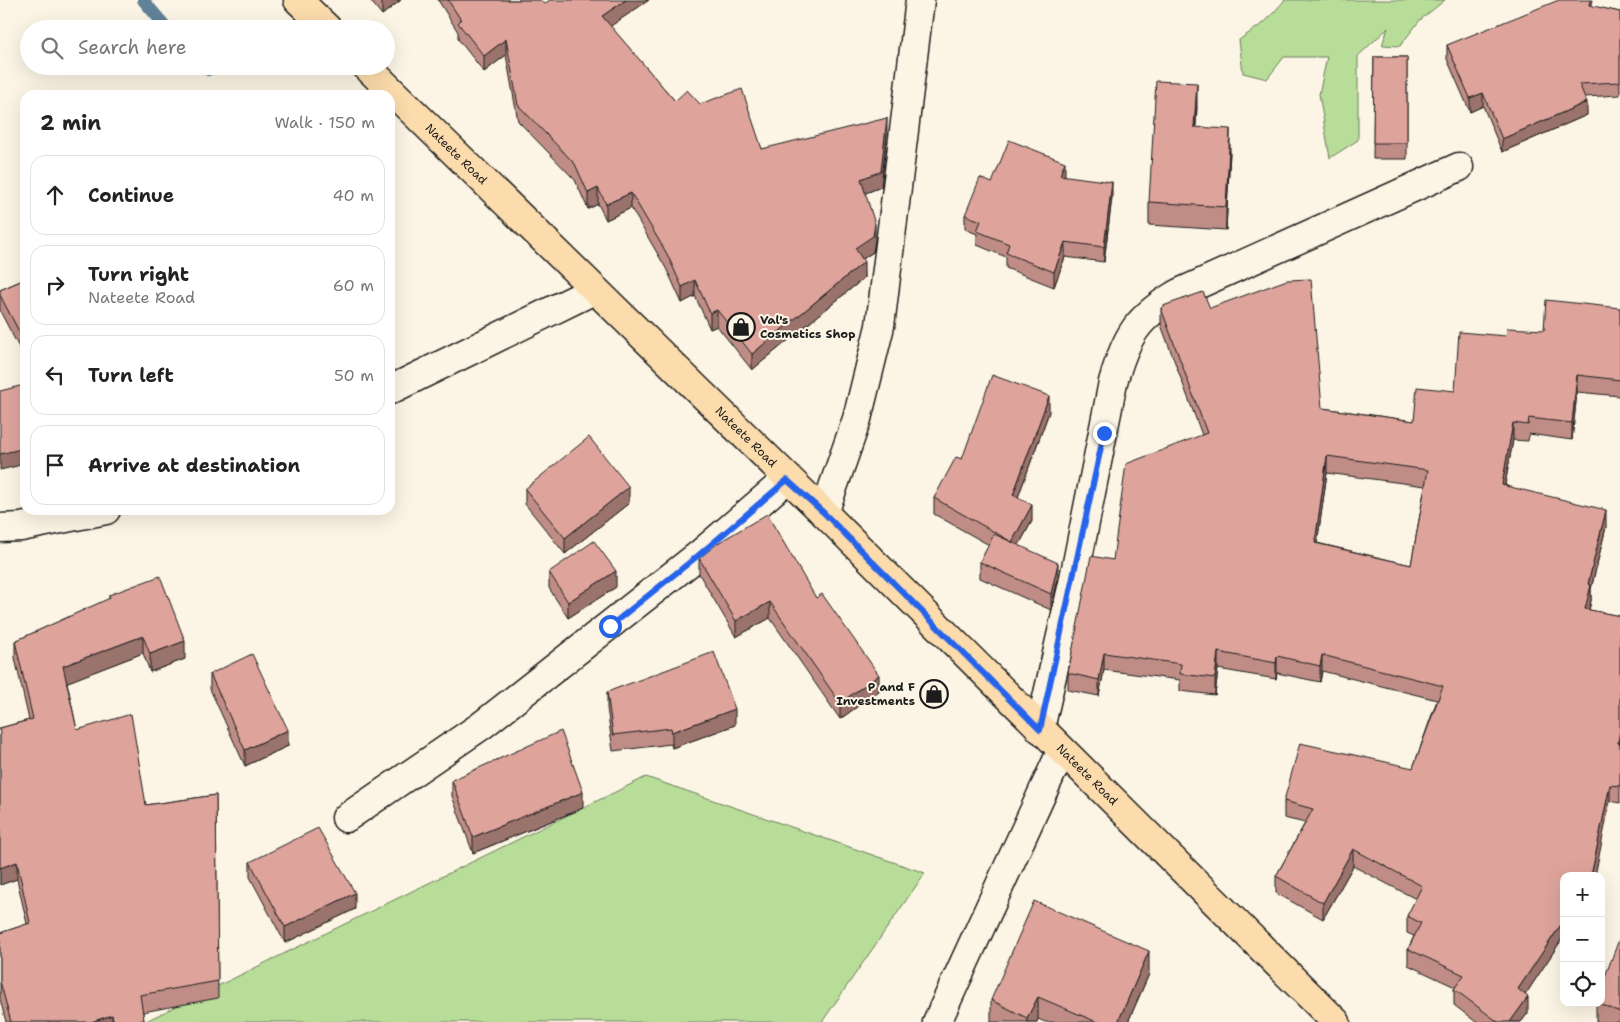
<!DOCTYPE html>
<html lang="en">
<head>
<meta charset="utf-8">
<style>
	body { margin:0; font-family:"Shantell Sans",sans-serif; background:#f6f6f6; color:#222 }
	.controls { position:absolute; right:15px; bottom:15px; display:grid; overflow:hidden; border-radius:10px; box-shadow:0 5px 20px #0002 }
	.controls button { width:45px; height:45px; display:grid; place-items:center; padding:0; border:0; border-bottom:1px solid #e0e0e0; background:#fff; color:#222; font:25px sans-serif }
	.stop { position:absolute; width:15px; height:15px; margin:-11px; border:4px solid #2563eb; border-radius:50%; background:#fff }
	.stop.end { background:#2563eb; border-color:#fff; box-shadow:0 1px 5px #0008 }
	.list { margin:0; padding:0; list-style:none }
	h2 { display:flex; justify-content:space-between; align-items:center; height:65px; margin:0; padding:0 20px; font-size:21px }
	h2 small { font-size:16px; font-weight:400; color:#767676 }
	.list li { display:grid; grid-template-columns:32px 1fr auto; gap:15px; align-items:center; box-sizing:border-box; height:80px; margin:0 10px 10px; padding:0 10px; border:1px solid #e0e0e0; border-radius:15px }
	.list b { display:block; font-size:19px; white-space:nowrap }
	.list p { margin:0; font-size:16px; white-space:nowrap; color:#767676 }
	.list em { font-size:16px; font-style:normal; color:#767676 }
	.icon { flex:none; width:28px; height:28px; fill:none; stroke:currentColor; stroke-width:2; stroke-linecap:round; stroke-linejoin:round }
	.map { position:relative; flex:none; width:1620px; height:1022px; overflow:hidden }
	.search { position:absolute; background:#fff; box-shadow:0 5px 20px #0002; left:20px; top:20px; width:375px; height:55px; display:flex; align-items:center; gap:12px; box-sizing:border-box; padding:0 18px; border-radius:28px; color:#767676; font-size:19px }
	.panel { position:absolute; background:#fff; box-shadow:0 5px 20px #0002; left:20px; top:90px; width:375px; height:425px; border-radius:15px }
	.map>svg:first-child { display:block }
	.green { fill:#b7dd98; stroke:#6a7c5a }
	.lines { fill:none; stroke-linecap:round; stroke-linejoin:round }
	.stream { stroke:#608299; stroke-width:12 }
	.minor-casing { stroke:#1c1c1c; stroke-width:31 }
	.major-casing { stroke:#1c1c1c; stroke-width:31 }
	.minor { stroke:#fcf5e5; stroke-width:28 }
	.major { stroke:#fcdcac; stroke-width:28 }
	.wall { fill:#bf8d86; stroke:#1c1c1c; fill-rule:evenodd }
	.shaded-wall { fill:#9b736d; stroke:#1c1c1c }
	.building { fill:#dea49c; stroke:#1c1c1c; fill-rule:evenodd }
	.route { stroke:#2563eb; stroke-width:6 }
	.labels { text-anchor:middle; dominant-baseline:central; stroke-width:4; stroke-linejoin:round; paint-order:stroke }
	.street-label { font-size:12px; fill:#1c1c1c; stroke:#fcf5e5 }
	.poi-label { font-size:12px; font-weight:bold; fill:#1c1c1c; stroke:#fcf5e5; text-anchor:start }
</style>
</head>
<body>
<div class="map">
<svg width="1620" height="1022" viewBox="0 0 1620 1022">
	<rect width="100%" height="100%" fill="#fcf5e5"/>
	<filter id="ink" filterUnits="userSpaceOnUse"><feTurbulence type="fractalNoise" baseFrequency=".02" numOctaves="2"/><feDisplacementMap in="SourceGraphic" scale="10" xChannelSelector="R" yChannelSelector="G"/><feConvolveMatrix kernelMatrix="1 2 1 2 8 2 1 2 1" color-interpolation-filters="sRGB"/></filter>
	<g filter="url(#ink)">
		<!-- green -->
		<g class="green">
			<polygon points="1285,0 1445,0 1420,20 1400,46 1382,45 1388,28 1358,56 1358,140 1330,158 1319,94 1327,57 1284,57 1267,79 1243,73 1239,40 1265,22"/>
			<polygon points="646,777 925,873 822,1022 144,1022"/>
		</g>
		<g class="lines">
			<!-- stream -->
			<g class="stream">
				<polyline points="143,0 166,27"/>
				<polyline points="205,66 208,70"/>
			</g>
			<defs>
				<g id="minor">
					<polyline points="390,390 594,290"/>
					<polyline points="824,513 857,419 880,326 920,0"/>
					<polyline points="0,528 21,527 106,510"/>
					<path d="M1040,729L1073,583L1113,382C1126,336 1137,317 1179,293L1459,167"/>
					<polyline points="346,818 481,726 700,554 787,479"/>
					<polyline points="937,1022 1061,752"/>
				</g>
				<g id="major">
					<polyline points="298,0 328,29"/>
					<path id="s1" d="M366,66L824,513L1336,1022"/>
				</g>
			</defs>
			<!-- minor casing -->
			<use href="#minor" class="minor-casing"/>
			<!-- major casing -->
			<use href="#major" class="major-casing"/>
			<!-- minor -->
			<use href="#minor" class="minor"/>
			<!-- major -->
			<use href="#major" class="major"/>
		</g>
		<!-- wall -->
		<g class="wall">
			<polygon points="370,0 401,0 382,15"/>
			<polygon points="438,0 540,0 544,4 649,0 610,26 675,101 700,104 762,149 887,134 881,187 865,193 875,240 873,252 863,259 864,278 752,370 717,326 710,329 695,296 682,303 667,270 631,208 606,220 598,204 588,209 575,180 518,121 506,55 484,72 458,39 458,32"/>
			<polygon points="1591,6 1620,12 1620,95 1585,97 1587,115 1502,152 1483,106 1470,112 1447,59 1447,45"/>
			<polygon points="1374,57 1407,57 1407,159 1373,159"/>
			<polygon points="1197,106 1196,127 1230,151 1226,230 1149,225 1149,202"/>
			<polygon points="1065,176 1112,197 1104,262 1065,257 1054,287 1006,268 1006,257 977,245 977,234 965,229 965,215 992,183"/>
			<polygon points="25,279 25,359 0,311 0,290"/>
			<path d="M1161,308H1210L1322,408L1414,421L1455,391L1506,336L1544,330L1620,308V396L1577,392L1572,440L1529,434L1528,441L1513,440L1505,485L1606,527L1591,589V601L1589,610L1620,616V803L1610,801L1564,936L1525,995L1528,1013L1521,1022H1476L1454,1005V989L1455,987L1408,965V949L1414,936L1407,933V916L1416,899L1353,866L1323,919L1276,893V876L1305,823L1284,818V801L1413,768L1437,700L1322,671L1320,682L1277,673L1276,679L1218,669L1215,695L1180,691V680L1104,670L1099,696L1068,690V673L1202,435L1161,325ZM1327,473L1425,486L1411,565L1317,543Z"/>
			<polygon points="1049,412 1018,497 1032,521 1019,545 1058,579 1051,610 980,578 980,562 989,545 934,514 934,498 962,459"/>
			<polygon points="525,489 629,503 565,554 525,504"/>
			<polygon points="699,558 816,598 879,691 840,719 770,618 736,637 699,574"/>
			<polygon points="549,572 616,587 568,618 549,588"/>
			<polygon points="109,595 185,659 150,672 143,653 67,682 77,730 146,805 216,795 218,998 143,1012 144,1022 6,1022 0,999 0,933 27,924 17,879 0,885 0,728 29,720 15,658 15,641 109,599"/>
			<polygon points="210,674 288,746 245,766 210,689"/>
			<polygon points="607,692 735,725 672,748 671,744 613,751 607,708"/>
			<polygon points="452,780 583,808 473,853 452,796"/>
			<polygon points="250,862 355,909 285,943 250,877"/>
			<polygon points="1620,937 1620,1022 1596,1022 1596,1003 1601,1003"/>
			<polygon points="1149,974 1128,1022 1045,1022 1038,1019 1037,1022 991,1022 991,1000"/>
		</g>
		<!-- shaded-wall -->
		<g class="shaded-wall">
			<polygon points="382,0 401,0 382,15"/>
			<polygon points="626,0 649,0 602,32 602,16"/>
			<polygon points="1590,0 1593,0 1589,18 1589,5"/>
			<polygon points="506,39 506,55 484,72 484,56"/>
			<polygon points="1197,83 1197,106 1194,149 1194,127"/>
			<polygon points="1483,93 1483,106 1470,112 1470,98"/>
			<polygon points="1587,102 1587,115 1502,152 1502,139"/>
			<polygon points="887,118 887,134 881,187 861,195 861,179"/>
			<polygon points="1230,129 1230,151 1226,230 1226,207"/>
			<polygon points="1065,162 1065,177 1060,175"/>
			<polygon points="1112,182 1112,197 1104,262 1104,247"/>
			<polygon points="598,188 598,204 588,209 588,193"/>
			<polygon points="631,193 631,208 606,220 606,204"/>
			<polygon points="875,224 875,240 873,252 855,264 855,248"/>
			<polygon points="1065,242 1065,257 1054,287 1054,272"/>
			<polygon points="864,262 864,278 752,370 752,354"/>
			<polygon points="695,280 695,296 682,303 682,287"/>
			<polygon points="717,310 717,326 710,329 710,313"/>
			<polygon points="1577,375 1577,392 1572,440 1572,423"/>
			<polygon points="1049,396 1049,412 1013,511 1013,495"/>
			<polygon points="1513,423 1513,440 1502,501 1502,485"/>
			<polygon points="25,446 25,462 17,466 0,470 0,454"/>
			<polygon points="1327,456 1327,473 1315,559 1315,543"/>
			<polygon points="629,487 629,503 565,554 565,538"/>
			<polygon points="1032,505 1032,521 1012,558 1012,542"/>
			<polygon points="1606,510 1606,527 1591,589 1591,601 1585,626 1585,609 1588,584"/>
			<polygon points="1058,563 1058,579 1051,610 1051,594"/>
			<polygon points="616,571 616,587 568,618 568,602"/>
			<polygon points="770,602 770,618 736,637 736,621"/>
			<polygon points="143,636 143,653 63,684 63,666"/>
			<polygon points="185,641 185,659 150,672 150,654"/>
			<polygon points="1218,652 1218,669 1215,695 1215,678"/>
			<polygon points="1104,653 1104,670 1099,696 1099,680"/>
			<polygon points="1322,655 1322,671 1320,682 1320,666"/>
			<polygon points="1277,656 1277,673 1276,679 1276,663"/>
			<polygon points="879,675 879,691 840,719 840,703"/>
			<polygon points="735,709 735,725 672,748 672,732"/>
			<polygon points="288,730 288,746 245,766 245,750"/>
			<polygon points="1620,730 1620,746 1618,743"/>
			<polygon points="1610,785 1610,801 1595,876 1591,876"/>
			<polygon points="583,792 583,808 473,853 473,837"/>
			<polygon points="1353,849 1353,866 1323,919 1323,903"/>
			<polygon points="17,862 17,879 0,885 0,868"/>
			<polygon points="355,893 355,909 285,943 285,927"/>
			<polygon points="1564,920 1564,936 1518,1006 1518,989"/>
			<polygon points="1149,951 1149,974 1128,1022 1118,1022"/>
			<polygon points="1038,997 1038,1019 1037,1022 1027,1022 1027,1018"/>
			<polygon points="1528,997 1528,1013 1521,1022 1510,1022"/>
			<polygon points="112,1015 112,1022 91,1022"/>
		</g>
		<!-- building -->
		<g class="building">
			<polygon points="448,0 540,0 544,4 550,0 626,0 602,16 675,101 687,90 700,104 742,89 762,149 887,118 881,171 861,179 875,224 873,236 855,248 864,262 752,354 717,310 710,313 695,280 682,287 667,254 631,193 606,204 598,188 588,193 575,164 518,105 506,39 484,56 458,23 461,20"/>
			<polygon points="1559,0 1590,0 1589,5 1620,12 1620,82 1579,84 1587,102 1502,139 1483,93 1470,98 1447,45"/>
			<polygon points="1374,57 1407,57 1407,143 1373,143"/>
			<polygon points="1156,81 1197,83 1194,127 1230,129 1226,207 1149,202"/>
			<polygon points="1009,140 1065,162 1060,175 1112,182 1104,247 1065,242 1054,272 1006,253 1009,244 977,231 981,221 965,215 980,178 992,183"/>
			<polygon points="25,279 25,343 0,295 0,290"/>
			<path d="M1311,279L1322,408L1414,421L1417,387L1455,391L1459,332L1506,336L1507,328L1544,330L1546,300L1620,308V380L1577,375L1572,423L1529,418L1528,425L1513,423L1502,485L1606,510L1588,584L1591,585L1585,609L1620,616V730L1618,743L1620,744V786L1610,785L1591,876H1564V920L1518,989L1528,997L1510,1022H1498L1454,989L1464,975L1408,949L1421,923L1407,916L1422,886L1353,849L1323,903L1276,876L1313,809L1284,801L1300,743L1413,768L1443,686L1322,655L1320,666L1277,656L1276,663L1218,652L1215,678L1180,674L1181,664L1104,653L1099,680L1068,673L1091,556L1113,560L1126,464L1207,433L1161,308L1163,306L1203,292L1210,308L1287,280ZM1327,456L1428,470L1411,565L1315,543Z"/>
			<polygon points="992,375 1049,396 1013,495 1032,505 1012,542 934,498 956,457 962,459"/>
			<polygon points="25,378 25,446 17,450 0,454 0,391 24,385 22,379"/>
			<polygon points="589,437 629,487 565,538 525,489"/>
			<polygon points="767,514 816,598 822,594 879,675 840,703 770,602 736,621 699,558 718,543"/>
			<polygon points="994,534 1058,563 1051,594 980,562"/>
			<polygon points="594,541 616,571 568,602 549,572"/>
			<polygon points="160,576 185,641 150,654 143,636 63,666 77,730 131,714 146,805 216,795 218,981 140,995 144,1020 136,1022 114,1022 112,1015 91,1022 11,1022 0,981 0,933 30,923 17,862 0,868 0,728 33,719 15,641 110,598 109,595"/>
			<polygon points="714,652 735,709 672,732 671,728 613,735 607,692"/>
			<polygon points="252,654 288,730 245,750 210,674"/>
			<polygon points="561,731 583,792 473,837 452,780"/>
			<polygon points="318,828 355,893 285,927 250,862"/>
			<polygon points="1034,901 1149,951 1118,1022 1097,1022 1038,997 1027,1018 991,1000"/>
			<polygon points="1620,937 1620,1012 1598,1003 1601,1003 1601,987"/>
		</g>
	</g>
	<g class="lines" filter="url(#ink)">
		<!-- route -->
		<polyline class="route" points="610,626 700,554 787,480 824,513 1040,730 1104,433"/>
	</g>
	<!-- icons -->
	<defs>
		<symbol id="shop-ring" viewBox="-11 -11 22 22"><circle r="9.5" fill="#fcf5e5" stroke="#1c1c1c" stroke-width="1.5"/><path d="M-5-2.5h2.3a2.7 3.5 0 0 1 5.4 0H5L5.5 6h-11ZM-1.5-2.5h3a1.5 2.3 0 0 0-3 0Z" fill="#1c1c1c"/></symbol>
	</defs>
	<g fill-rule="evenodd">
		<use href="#shop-ring" x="725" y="311" width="32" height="32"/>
		<use href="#shop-ring" x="918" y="678" width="32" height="32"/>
	</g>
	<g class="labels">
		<!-- street labels -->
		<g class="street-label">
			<text stroke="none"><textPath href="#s1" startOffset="126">Nateete Road</textPath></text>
			<text stroke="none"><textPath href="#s1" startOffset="531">Nateete Road</textPath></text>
			<text stroke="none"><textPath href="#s1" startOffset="1011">Nateete Road</textPath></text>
		</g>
		<!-- poi labels -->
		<g class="poi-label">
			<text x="760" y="320">Val's<tspan x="760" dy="14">Cosmetics Shop</tspan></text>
			<text x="915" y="687" text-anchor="end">P and F<tspan x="915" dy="14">Investments</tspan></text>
		</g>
	</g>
</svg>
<div class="controls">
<button>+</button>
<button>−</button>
<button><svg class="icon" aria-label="locate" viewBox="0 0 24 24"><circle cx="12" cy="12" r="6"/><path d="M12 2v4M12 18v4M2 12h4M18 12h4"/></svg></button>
</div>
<div class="stop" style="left:610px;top:626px"></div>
<div class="stop end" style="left:1104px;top:433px"></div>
<div class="search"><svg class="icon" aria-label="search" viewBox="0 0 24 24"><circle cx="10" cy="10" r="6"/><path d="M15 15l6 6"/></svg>Search here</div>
<section class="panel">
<h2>2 min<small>Walk · 150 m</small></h2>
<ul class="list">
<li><svg class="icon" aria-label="ahead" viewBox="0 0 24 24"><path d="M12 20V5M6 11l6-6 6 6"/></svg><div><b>Continue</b></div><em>40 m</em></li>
<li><svg class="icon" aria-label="right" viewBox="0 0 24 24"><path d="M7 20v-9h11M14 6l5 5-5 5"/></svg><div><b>Turn right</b><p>Nateete Road</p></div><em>60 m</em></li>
<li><svg class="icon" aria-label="left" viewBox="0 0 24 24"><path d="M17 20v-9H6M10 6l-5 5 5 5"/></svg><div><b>Turn left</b></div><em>50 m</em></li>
<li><svg class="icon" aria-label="arrive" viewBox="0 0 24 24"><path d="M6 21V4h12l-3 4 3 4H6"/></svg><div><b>Arrive at destination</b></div></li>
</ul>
</section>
</div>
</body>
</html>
